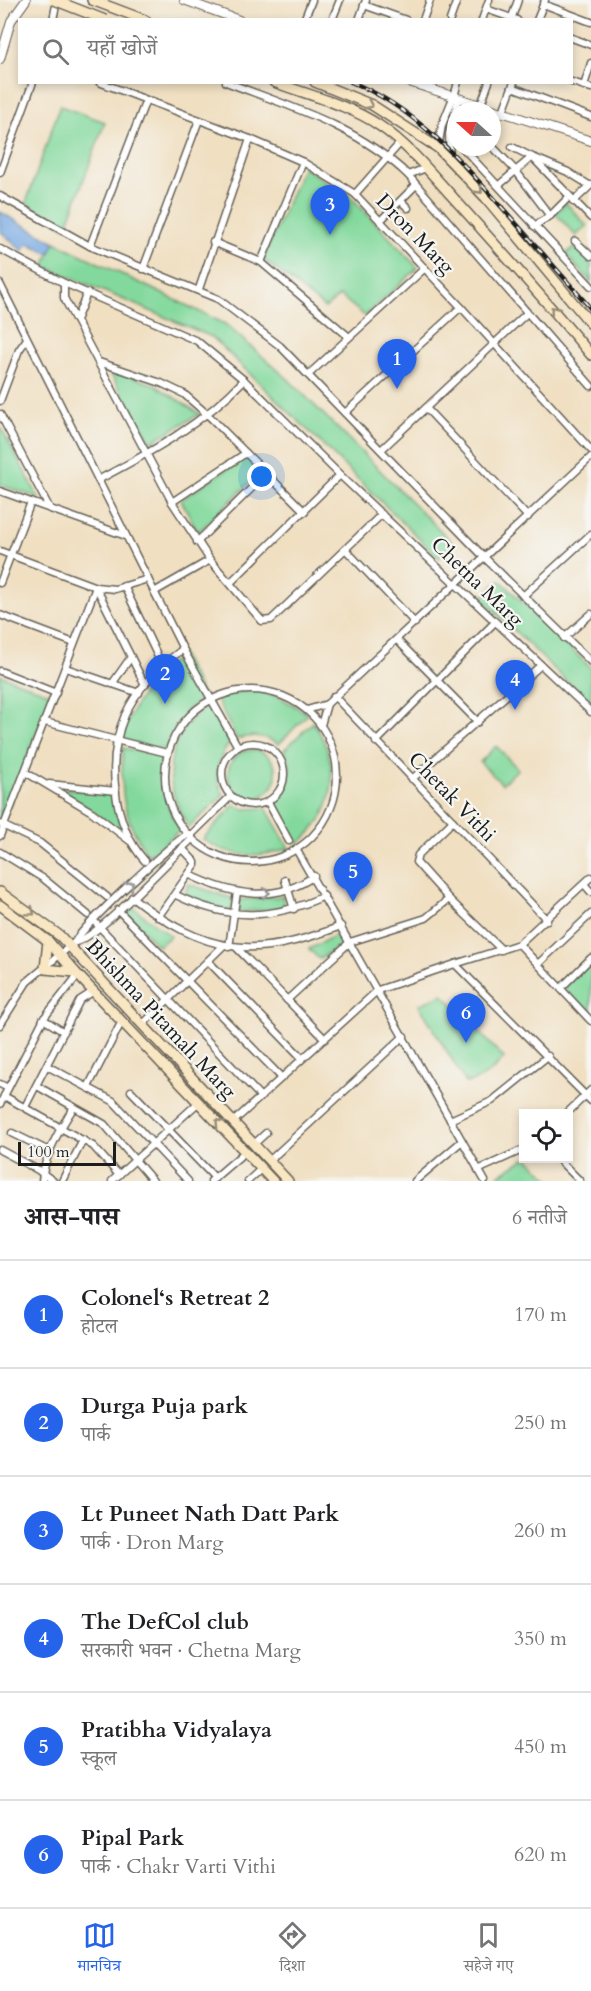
<!DOCTYPE html>
<html lang="hi">
<head>
<meta charset="utf-8">
<style>
	body { margin:0; font-family:Cardo,"Noto Serif Devanagari",serif; background:#f6f6f6; color:#202124 }
	.controls { position:absolute; right:18px; bottom:18px; display:grid; overflow:hidden; border-radius:0px; box-shadow:0 3px 9px #0003 }
	.controls button { width:54px; height:54px; display:grid; place-items:center; padding:0; border:0; border-bottom:2px solid #e0e0e0; background:#fff; color:#202124; font:30px sans-serif }
	.compass { position:absolute; left:447px; top:102px; width:54px; height:54px; border-radius:50%; background:#fff; box-shadow:0 3px 9px #0003; rotate:291deg }
	.scale { position:absolute; left:18px; bottom:15px; width:98px; box-sizing:border-box; padding-left:6px; border:3px solid #1c1c1c; border-top:0; font-size:16px; line-height:21px; white-space:nowrap; color:#1c1c1c; -webkit-text-stroke:4px #f6f6f2; paint-order:stroke }
	.you { position:absolute; left:262px; top:477px; width:21px; height:21px; margin:-15px; border:4px solid #fff; border-radius:50%; background:#1a73e8; box-shadow:0 0 0 9px #1a73e833 }
	.badge { display:grid; place-items:center; width:39px; height:39px; border-radius:50%; background:#2563eb; color:#fff; font-size:20px; font-weight:700 }
	.pin { position:absolute; translate:-50% -50px; filter:drop-shadow(0 2px 3px #0008) }
	.pin::after { content:''; position:absolute; top:32px; width:21px; height:18px; background:inherit; clip-path:polygon(0 0,100% 0,50% 100%) }
	.list { margin:0; padding:0; list-style:none }
	h2 { display:flex; justify-content:space-between; align-items:center; height:78px; margin:0; padding:0 24px; font-size:26px }
	h2 small { font-size:20px; font-weight:400; color:#757577 }
	.list li { display:grid; grid-template-columns:39px 1fr auto; gap:18px; align-items:center; box-sizing:border-box; height:108px; padding:0 24px; border-top:2px solid #e0e0e0 }
	.list b { display:block; font-size:22px; white-space:nowrap }
	.list p { margin:0; font-size:20px; white-space:nowrap; color:#757577 }
	.list em { font-size:20px; font-style:normal; color:#757577 }
	.icon { flex:none; width:33px; height:33px; fill:none; stroke:currentColor; stroke-width:2; stroke-linecap:round; stroke-linejoin:round }
	.map { position:relative; flex:none; width:591px; height:1181px; overflow:hidden }
	.search { position:absolute; background:#fff; box-shadow:0 3px 9px #0003; left:18px; right:18px; top:18px; height:66px; display:flex; align-items:center; gap:15px; box-sizing:border-box; padding:0 21px; border-radius:0px; color:#757577; font-size:22px }
	.sheet { height:726px; background:#fff }
	nav { display:flex; justify-content:space-around; align-items:center; box-sizing:border-box; height:84px; border-top:2px solid #e0e0e0; background:#fff; font-size:16px; color:#757577 }
	nav a { display:grid; justify-items:center; gap:3px }
	nav .on { color:#2563eb }
	.map>svg:first-child { display:block }
	.green { fill:#83d99d; stroke:#507a5c; stroke-width:1.5 }
	.water { fill:#76a9e3; stroke:#496280; stroke-width:1.5 }
	.lines { fill:none; stroke-linecap:round; stroke-linejoin:round }
	.minor-casing { stroke:#666056; stroke-width:9 }
	.tertiary-casing { stroke:#666056; stroke-width:10 }
	.secondary-casing { stroke:#666056; stroke-width:12 }
	.minor { stroke:#fff; stroke-width:6 }
	.tertiary { stroke:#fff; stroke-width:8 }
	.secondary { stroke:#f9e7c3; stroke-width:9 }
	.rail-casing { stroke:#1c1c1c; stroke-width:4.5 }
	.rail { stroke:#f6f6f2; stroke-width:2; stroke-dasharray:7; stroke-linecap:butt }
	.secondary-bridge-casing { stroke:#666056; stroke-width:12; stroke-linecap:butt }
	.secondary-bridge { stroke:#f9e7c3; stroke-width:9 }
	.oneway { stroke:#968c78 }
	.oneway2 { stroke:#999 }
	.labels { text-anchor:middle; dominant-baseline:central; stroke-width:4.5; stroke-linejoin:round; paint-order:stroke }
	.street-label { font-size:21px; fill:#1c1c1c; stroke:#f6f6f2 }
</style>
</head>
<body>
<div class="map">
<svg width="591" height="1181" viewBox="0 0 591 1181">
	<rect width="100%" height="100%" fill="#f6f6f2"/>
	<filter id="ink" filterUnits="userSpaceOnUse"><feTurbulence type="fractalNoise" baseFrequency=".0167" numOctaves="2"/><feDisplacementMap in="SourceGraphic" scale="12" xChannelSelector="R" yChannelSelector="G"/><feConvolveMatrix kernelMatrix="1 2 1 2 8 2 1 2 1" color-interpolation-filters="sRGB"/></filter>
	<filter id="wash" filterUnits="userSpaceOnUse"><feTurbulence type="fractalNoise" baseFrequency=".008" numOctaves="4" result="noise"/><feDisplacementMap in="SourceGraphic" scale="24" xChannelSelector="R" yChannelSelector="G"/><feGaussianBlur stdDeviation="1.35" result="paint"/><feColorMatrix in="noise" values="0 0 0 0 0 0 0 0 0 0 0 0 0 0 0 0 0 1.4 0 .05"/><feComposite in="paint" operator="in"/></filter>
	<g filter="url(#wash)">
		<rect width="100%" height="100%" fill="#f0dfc1"/>
		<!-- green -->
		<g class="green">
			<polygon points="60,106 105,122 66,228 26,203"/>
			<polygon points="303,167 351,197 418,268 365,316 340,296 325,308 263,259"/>
			<polygon points="566,203 587,226 576,236 555,213"/>
			<polygon points="55,242 225,324 287,378 453,543 439,558 212,337 44,266"/>
			<polygon points="579,245 591,254 591,282 565,254"/>
			<polygon points="107,368 155,385 200,414 151,442"/>
			<polygon points="0,426 39,498 0,485"/>
			<polygon points="246,456 262,471 198,532 181,500"/>
			<polygon points="500,580 591,668 591,705 481,598"/>
			<path d="M181,654L204,697L186,711L165,750L121,740C133,701 150,680 181,654Z"/>
			<polygon points="0,675 51,694 3,822 0,821"/>
			<path d="M258,691L278,696L308,714L279,744C263,736 254,734 237,739L216,699L237,692Z"/>
			<path d="M209,704L230,743C216,759 214,776 224,795L189,827C160,782 164,737 209,704Z"/>
			<path d="M313,722C341,763 339,812 298,844L274,804C289,788 296,771 284,750Z"/>
			<polygon points="496,746 518,769 502,784 480,762"/>
			<path d="M123,748L162,756C160,787 165,803 180,830L149,856C122,819 120,793 123,748Z"/>
			<circle cx="252" cy="774" r="24"/>
			<polygon points="60,788 114,794 124,834"/>
			<path d="M234,805L244,809L266,808L289,848C258,859 230,858 203,839Z"/>
			<polygon points="188,884 234,899 230,912 184,896"/>
			<polygon points="283,896 284,908 239,912 237,900"/>
			<polygon points="131,906 171,936 158,946 125,912"/>
			<polygon points="340,933 346,942 319,959 309,949"/>
			<polygon points="591,962 591,1017 563,988"/>
			<path d="M443,994L504,1058C494,1070 482,1081 466,1083L419,1005Z"/>
			<polygon points="524,1159 529,1159 551,1181 503,1181 499,1175"/>
		</g>
		<!-- water -->
		<polygon class="water" points="0,212 55,242 49,254 28,243 23,251 0,231"/>
	</g>
	<g filter="url(#ink)">
		<g class="lines">
			<defs>
				<g id="minor">
					<polyline points="543,4 591,22"/>
					<polyline points="364,5 406,20"/>
					<polyline points="486,9 517,20"/>
					<polyline points="53,20 57,0"/>
					<polyline points="304,20 312,0"/>
					<polyline points="332,20 340,0"/>
					<polyline points="359,20 366,0"/>
					<polyline points="423,20 430,0"/>
					<polyline points="450,20 457,0"/>
					<polyline points="482,20 489,0"/>
					<polyline points="511,20 518,0"/>
					<polyline points="537,20 545,0"/>
					<polyline points="572,38 591,45"/>
					<polyline points="99,82 250,139 303,162 355,194 461,307 591,450"/>
					<path d="M226,82C291,107 357,126 408,175L591,386"/>
					<polyline points="572,82 591,88"/>
					<polyline points="584,86 591,63"/>
					<polyline points="512,87 591,117"/>
					<polyline points="480,107 489,82"/>
					<polyline points="502,114 514,82"/>
					<polyline points="492,146 516,171 550,216"/>
					<polyline points="462,147 591,286"/>
					<polyline points="438,148 442,125 455,93"/>
					<polyline points="532,157 591,218"/>
					<polyline points="535,158 568,172 589,185"/>
					<polyline points="450,160 449,134 458,100 455,93 458,82"/>
					<polyline points="0,173 33,82"/>
					<polyline points="408,175 426,168"/>
					<polyline points="499,185 532,157 512,147"/>
					<polyline points="355,194 401,142"/>
					<polyline points="0,196 90,246 218,299 280,346 485,558 591,662"/>
					<polyline points="401,201 408,208"/>
					<polyline points="573,202 591,185"/>
					<polyline points="380,221 416,185"/>
					<polyline points="534,226 550,216 569,197"/>
					<polyline points="575,241 591,256"/>
					<polyline points="213,242 261,262 303,162"/>
					<polyline points="90,246 146,100"/>
					<polyline points="0,249 64,283 197,341 244,380 340,475 591,712"/>
					<polyline points="261,262 349,337"/>
					<polyline points="143,269 199,120"/>
					<polyline points="64,283 64,298 172,502 210,560 262,621 271,620 382,514"/>
					<polyline points="0,284 183,649 238,747"/>
					<polyline points="199,289 250,139"/>
					<polyline points="76,320 87,293"/>
					<polyline points="99,362 161,383 184,394 208,415 305,512"/>
					<polyline points="308,375 425,268"/>
					<polyline points="0,401 19,350 27,339"/>
					<polyline points="426,408 528,517"/>
					<polyline points="345,413 461,307"/>
					<polyline points="0,414 50,509"/>
					<polyline points="381,450 526,314"/>
					<path d="M98,480C151,452 203,424 244,380"/>
					<polyline points="0,491 126,536"/>
					<polyline points="172,502 246,453"/>
					<polyline points="197,542 267,473"/>
					<polyline points="346,550 415,623"/>
					<polyline points="0,551 96,587 115,589 148,579"/>
					<polyline points="231,582 340,475"/>
					<polyline points="0,583 31,502"/>
					<polyline points="124,586 162,665"/>
					<polyline points="96,587 145,685"/>
					<polyline points="154,592 210,560"/>
					<polyline points="523,596 591,534"/>
					<polyline points="0,615 74,643"/>
					<polyline points="564,638 591,614"/>
					<polyline points="397,640 478,722"/>
					<polyline points="66,668 139,693"/>
					<polyline points="0,671 56,693"/>
					<polyline points="112,684 131,657"/>
					<circle cx="251" cy="776" r="86"/>
					<polyline points="334,696 547,920"/>
					<polyline points="307,710 327,704 591,457"/>
					<polyline points="45,722 167,753"/>
					<polyline points="321,725 327,704"/>
					<polyline points="376,742 495,622"/>
					<circle cx="253" cy="774" r="31"/>
					<polyline points="25,772 92,812 130,841"/>
					<polyline points="412,779 541,665"/>
					<polyline points="49,784 116,791"/>
					<polyline points="268,802 289,841"/>
					<polyline points="453,821 418,855 416,862 449,899 502,950"/>
					<polyline points="0,824 40,843 107,897"/>
					<polyline points="0,836 96,587"/>
					<polyline points="296,849 485,1181"/>
					<polyline points="0,852 44,879 88,915"/>
					<path d="M145,861C112,824 106,759 125,715C137,688 160,666 183,649"/>
					<path d="M190,875C232,895 274,904 314,876"/>
					<polyline points="285,880 294,909"/>
					<polyline points="584,884 591,892"/>
					<path d="M176,895C227,920 271,921 324,896"/>
					<path d="M132,897C206,955 253,960 341,926"/>
					<polyline points="118,910 281,1077"/>
					<polyline points="158,917 195,865 195,862 182,848"/>
					<polyline points="93,920 261,1097"/>
					<path d="M75,942C95,941 172,857 192,839V834L231,796"/>
					<polyline points="519,944 591,1021"/>
					<polyline points="229,947 237,892"/>
					<polyline points="236,947 325,1039"/>
					<polyline points="208,961 302,1058"/>
					<polyline points="455,964 519,944 591,877"/>
					<polyline points="538,964 591,914"/>
					<polyline points="561,988 591,958"/>
					<polyline points="287,1000 350,942 426,918 449,899"/>
					<polyline points="43,1019 64,1032"/>
					<path d="M0,1025L27,982L75,942C79,930 177,837 189,834"/>
					<polyline points="142,1025 223,946"/>
					<polyline points="47,1066 113,1101 188,1181"/>
					<polyline points="0,1084 8,1088"/>
					<polyline points="37,1086 104,1124 153,1181"/>
					<polyline points="88,1087 122,1021"/>
					<polyline points="131,1091 215,1178"/>
					<polyline points="4,1096 93,1146 119,1175"/>
					<polyline points="0,1104 44,1018 78,975"/>
					<polyline points="25,1107 80,1000 94,991"/>
					<polyline points="566,1114 591,1090"/>
					<polyline points="450,1120 492,1101 548,1056"/>
					<polyline points="233,1122 378,990 455,964 591,1101"/>
					<polyline points="12,1133 51,1152"/>
					<polyline points="254,1144 266,1133"/>
					<polyline points="0,1150 38,1170 53,1181"/>
					<polyline points="557,1158 580,1181"/>
					<polyline points="269,1161 404,1036"/>
					<polyline points="478,1170 524,1149"/>
					<path d="M42,1181C44,1155 60,1128 74,1107"/>
					<polyline points="62,1181 83,1140"/>
					<polyline points="112,1181 199,1102"/>
					<polyline points="211,1181 246,1151"/>
					<polyline points="248,1181 262,1168"/>
					<polyline points="415,1181 462,1141"/>
				</g>
				<g id="tertiary">
					<polyline points="184,0 239,20"/>
					<polyline points="0,59 11,21 26,0"/>
					<polyline points="409,82 591,141"/>
				</g>
				<g id="secondary">
					<polyline points="92,0 145,20"/>
					<path d="M274,82C308,95 350,105 380,126C410,146 434,177 458,203C503,253 548,303 591,355"/>
					<polyline points="315,82 372,105 438,148 486,198 591,324"/>
					<polyline points="0,892 60,936 288,1181"/>
					<polyline points="0,905 48,941 75,972 273,1181"/>
					<polyline points="48,941 45,969 75,972"/>
				</g>
			</defs>
			<!-- minor casing -->
			<use href="#minor" class="minor-casing"/>
			<!-- tertiary casing -->
			<use href="#tertiary" class="tertiary-casing"/>
			<!-- secondary casing -->
			<use href="#secondary" class="secondary-casing"/>
			<!-- minor -->
			<use href="#minor" class="minor"/>
			<!-- tertiary -->
			<use href="#tertiary" class="tertiary"/>
			<!-- secondary -->
			<use href="#secondary" class="secondary"/>
			<defs>
				<path id="rail" d="M351,82C415,107 462,162 506,212C534,244 563,276 591,309"/>
			</defs>
			<!-- rail casing -->
			<use href="#rail" class="rail-casing"/>
			<!-- rail -->
			<use href="#rail" class="rail"/>
			<defs>
				<polyline id="secondary-bridge" points="54,0 105,20"/>
			</defs>
			<!-- secondary-bridge casing -->
			<use href="#secondary-bridge" class="secondary-bridge-casing"/>
			<!-- secondary-bridge -->
			<use href="#secondary-bridge" class="secondary-bridge"/>
		</g>
		<!-- one-way arrows -->
		<defs><path id="oneway-chevron" d="M-2-3.5L2.5 0L-2 3.5" fill="none" stroke-width="1.6" stroke-linecap="round" stroke-linejoin="round" transform="scale(1.5)"/></defs>
		<g class="oneway">
			<use href="#oneway-chevron" transform="translate(369 105) rotate(25)"/>
			<use href="#oneway-chevron" transform="translate(479 190) rotate(46)"/>
			<use href="#oneway-chevron" transform="translate(554 310) rotate(-129)"/>
			<use href="#oneway-chevron" transform="translate(31 912) rotate(37)"/>
			<use href="#oneway-chevron" transform="translate(219 1123) rotate(-133)"/>
		</g>
		<g class="oneway2">
			<use href="#oneway-chevron" transform="translate(130 885) rotate(-44)"/>
			<use href="#oneway-chevron" transform="translate(266 893) rotate(-1)"/>
		</g>
	</g>
	<g class="labels">
		<!-- street labels -->
		<g class="street-label">
			<text transform="translate(415 234) rotate(46)">Dron Marg</text>
			<text transform="translate(477 582) rotate(44)">Chetna Marg</text>
			<text transform="translate(452 797) rotate(46)">Chetak Vithi</text>
			<text transform="translate(161 1019) rotate(47)">Bhishma Pitamah Marg</text>
		</g>
	</g>
</svg>
<div class="controls">
<button><svg class="icon" aria-label="locate" viewBox="0 0 24 24"><circle cx="12" cy="12" r="6"/><path d="M12 2v4M12 18v4M2 12h4M18 12h4"/></svg></button>
</div>
<svg class="compass" viewBox="-18 -18 36 36"><path d="M0-13l5 13h-10z" fill="#e53935"/><path d="M0 13l5-13h-10z" fill="#757577"/></svg>
<div class="scale">100 m</div>
<div class="you"></div>
<div class="pin badge" style="left:397px;top:389px">1</div>
<div class="pin badge" style="left:165px;top:704px">2</div>
<div class="pin badge" style="left:330px;top:235px">3</div>
<div class="pin badge" style="left:515px;top:710px">4</div>
<div class="pin badge" style="left:353px;top:902px">5</div>
<div class="pin badge" style="left:466px;top:1043px">6</div>
<div class="search"><svg class="icon" aria-label="search" viewBox="0 0 24 24"><circle cx="10" cy="10" r="6"/><path d="M15 15l6 6"/></svg>यहाँ खोजें</div>
</div>
<section class="sheet">
<h2>आस-पास<small>6 नतीजे</small></h2>
<ul class="list">
<li><span class="badge">1</span><div><b>Colonel‘s Retreat 2</b><p>होटल</p></div><em>170 m</em></li>
<li><span class="badge">2</span><div><b>Durga Puja park</b><p>पार्क</p></div><em>250 m</em></li>
<li><span class="badge">3</span><div><b>Lt Puneet Nath Datt Park</b><p>पार्क · Dron Marg</p></div><em>260 m</em></li>
<li><span class="badge">4</span><div><b>The DefCol club</b><p>सरकारी भवन · Chetna Marg</p></div><em>350 m</em></li>
<li><span class="badge">5</span><div><b>Pratibha Vidyalaya</b><p>स्कूल</p></div><em>450 m</em></li>
<li><span class="badge">6</span><div><b>Pipal Park</b><p>पार्क · Chakr Varti Vithi</p></div><em>620 m</em></li>
</ul>
</section>
<nav>
<a class="on"><svg class="icon" aria-label="map" viewBox="0 0 24 24"><path d="M3 6l6-2 6 2 6-2v14l-6 2-6-2-6 2zM9 4v14M15 6v14"/></svg>मानचित्र</a>
<a><svg class="icon" aria-label="directions" viewBox="0 0 24 24"><path d="M12 3l9 9-9 9-9-9zM9 14v-3h6M13 9l2 2-2 2"/></svg>दिशा</a>
<a><svg class="icon" aria-label="saved" viewBox="0 0 24 24"><path d="M7 4h10v16l-5-4-5 4z"/></svg>सहेजे गए</a>
</nav>
</body>
</html>
